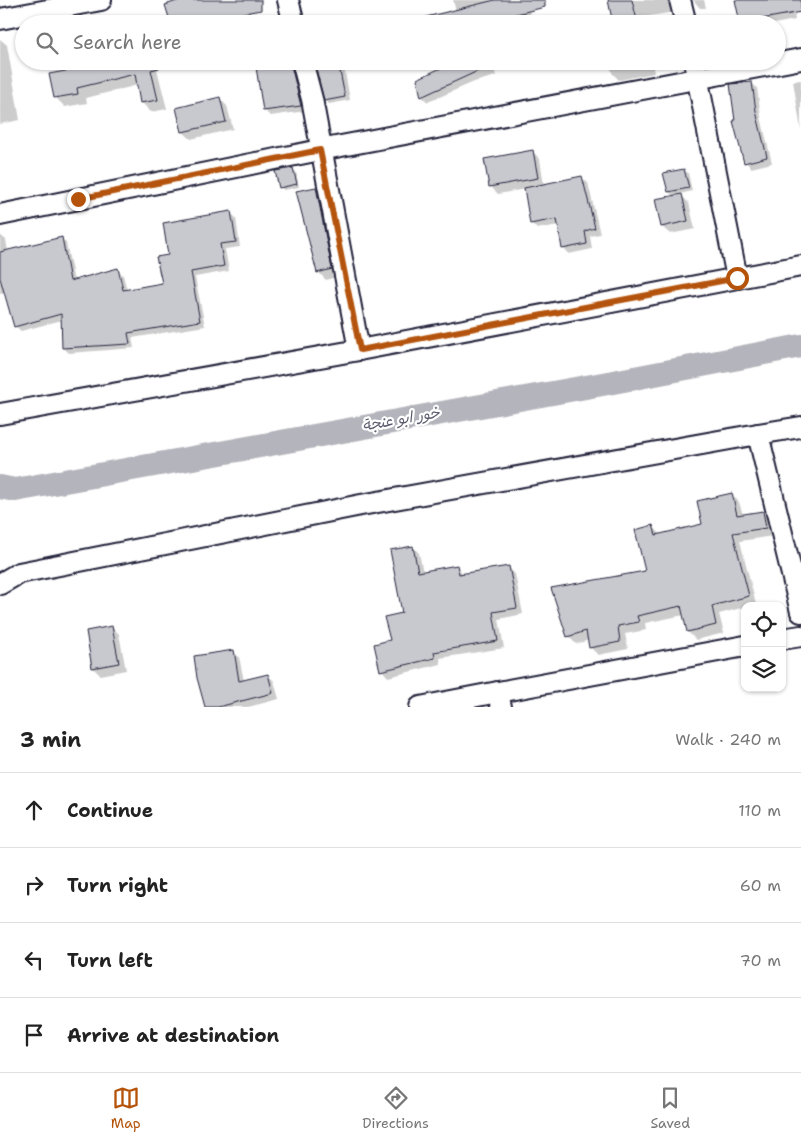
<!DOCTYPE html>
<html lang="en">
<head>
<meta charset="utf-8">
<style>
	body { margin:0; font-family:"Shantell Sans","Playpen Sans Arabic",sans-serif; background:#f6f6f6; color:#222 }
	.controls { position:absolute; right:15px; bottom:15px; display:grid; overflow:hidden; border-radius:10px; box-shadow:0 1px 4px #0004 }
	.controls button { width:45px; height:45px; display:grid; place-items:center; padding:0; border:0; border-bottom:1px solid #e0e0e0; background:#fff; color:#222; font:25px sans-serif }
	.stop { position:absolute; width:15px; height:15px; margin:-11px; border:4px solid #b45309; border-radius:50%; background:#fff }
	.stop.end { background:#b45309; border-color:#fff; box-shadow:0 1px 5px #0008 }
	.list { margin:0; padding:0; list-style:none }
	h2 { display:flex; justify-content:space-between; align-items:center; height:65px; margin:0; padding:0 20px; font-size:21px }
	h2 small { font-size:16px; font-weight:400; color:#767676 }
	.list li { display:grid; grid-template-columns:32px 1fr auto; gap:15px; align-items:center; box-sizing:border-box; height:75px; padding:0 20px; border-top:1px solid #e0e0e0 }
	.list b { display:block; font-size:19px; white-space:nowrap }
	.list em { font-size:16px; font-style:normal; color:#767676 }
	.icon { flex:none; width:28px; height:28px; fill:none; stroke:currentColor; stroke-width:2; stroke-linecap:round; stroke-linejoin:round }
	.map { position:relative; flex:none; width:801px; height:707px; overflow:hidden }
	.search { position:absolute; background:#fff; box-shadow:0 1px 4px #0004; left:15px; right:15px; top:15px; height:55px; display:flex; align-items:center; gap:12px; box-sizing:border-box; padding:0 18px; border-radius:28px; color:#767676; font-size:19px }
	.sheet { height:365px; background:#fff }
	nav { display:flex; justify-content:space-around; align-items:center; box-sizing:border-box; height:70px; border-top:1px solid #e0e0e0; background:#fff; font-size:14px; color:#767676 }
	nav a { display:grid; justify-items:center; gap:2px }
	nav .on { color:#b45309 }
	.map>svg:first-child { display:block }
	.shadow { fill:#0003 }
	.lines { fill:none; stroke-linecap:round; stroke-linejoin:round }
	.canal { stroke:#b4b4bc; stroke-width:24 }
	.building { fill:#c8c8cf; stroke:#22223b }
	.minor-casing { stroke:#22223b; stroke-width:24 }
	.minor { stroke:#fff; stroke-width:20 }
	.route { stroke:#b45309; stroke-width:6 }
	.labels { text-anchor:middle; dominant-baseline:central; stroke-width:4.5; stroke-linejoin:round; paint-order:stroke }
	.water-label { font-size:15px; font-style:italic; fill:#5c5c6f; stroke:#fff }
</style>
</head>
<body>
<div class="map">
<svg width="801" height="707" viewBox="0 0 801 707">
	<rect width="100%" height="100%" fill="#fff"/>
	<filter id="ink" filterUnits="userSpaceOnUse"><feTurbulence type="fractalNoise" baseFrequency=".02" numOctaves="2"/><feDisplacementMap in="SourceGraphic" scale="10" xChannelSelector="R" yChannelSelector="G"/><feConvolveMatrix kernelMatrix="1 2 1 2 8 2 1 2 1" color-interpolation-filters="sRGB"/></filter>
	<g filter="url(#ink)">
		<!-- shadow -->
		<g class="shadow">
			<polygon points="196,0 231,0 235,20 216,24 173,24 167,5"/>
			<polygon points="453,0 527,0 531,18 506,24 459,24"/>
			<polygon points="609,0 677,0 675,12 643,17 645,24 607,24 614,22"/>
			<polygon points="693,0 704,0 706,8 700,8"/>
			<polygon points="737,0 801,0 801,10 794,11 795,20 774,24 742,24"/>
			<polygon points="113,18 119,24 86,24"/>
			<polygon points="0,39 7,45 20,120 0,124"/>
			<polygon points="80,61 155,61 167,109 151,112 141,102 138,85 86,98 87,103 65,107 55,97 81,70"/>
			<polygon points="256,61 294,61 306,111 270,116 264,110"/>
			<polygon points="315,61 343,61 350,100 329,104 326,101"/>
			<polygon points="492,61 496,76 474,82 428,102 422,97"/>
			<polygon points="610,61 652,61 654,73 619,80 612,73"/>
			<polygon points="801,80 801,130 793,81"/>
			<polygon points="752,83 757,88 761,117 772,163 751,168 746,162 736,122"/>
			<polygon points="220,99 227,106 233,129 191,139 183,132 178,109"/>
			<polygon points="532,151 540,159 544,185 582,178 588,183 600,234 590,236 592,249 569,254 563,248 559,225 537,229 531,223 525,189 498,194 490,186"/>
			<polygon points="293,169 296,172 299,187 284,190 280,187"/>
			<polygon points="684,170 688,173 692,191 680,194 689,203 695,229 670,234 662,227 656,200 674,197 669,192"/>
			<polygon points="316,188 323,195 339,276 326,280 318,272"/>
			<polygon points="231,213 236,218 240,247 225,249 229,271 195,277 205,326 132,338 134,348 69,353 63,348 62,320 21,331 15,326 5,292 0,293 0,235 6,240 8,251 61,238 66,243 74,281 118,270 123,275 127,290 164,284 170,255"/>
			<polygon points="731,494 739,502 743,515 763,512 771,520 773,536 740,541 756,604 719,614 724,633 696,640 688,632 684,615 645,623 646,630 625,634 628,649 598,655 590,647 589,640 576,644 568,636 647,572 653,526 661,535 704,525"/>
			<polygon points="413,547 419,553 423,572 457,566 464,575 509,568 515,574 523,614 499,619 504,648 440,658 441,664 388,677 382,670 403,614"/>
			<polygon points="112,627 119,634 126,670 100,675 93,668"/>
			<polygon points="233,651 239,657 244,681 268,675 274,681 279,699 248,707 205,707 196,657"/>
		</g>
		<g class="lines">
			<!-- canal -->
			<polyline class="canal" points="0,487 15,490 608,383 801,346"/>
		</g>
		<!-- building -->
		<g class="building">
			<polygon points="180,0 261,0 261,10 193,22 192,19 171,24 165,5"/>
			<polygon points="495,0 545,0 545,7 476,24 427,24 426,17"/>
			<polygon points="608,0 632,0 638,24 613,24"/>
			<polygon points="735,0 801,0 801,12 740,23"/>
			<polygon points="84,61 158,61 159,68 151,70 158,100 140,103 135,74 77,88 78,94 54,98 49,74 86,67"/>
			<polygon points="255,61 290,61 301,106 263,111"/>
			<polygon points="314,61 338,61 345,97 324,101"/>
			<polygon points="456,61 500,61 421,97 417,79"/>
			<polygon points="752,82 756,111 767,157 744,163 733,121 735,121 730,84"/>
			<polygon points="220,97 226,122 182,132 176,108"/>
			<polygon points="533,150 538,178 489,187 484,159"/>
			<polygon points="293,168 297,184 279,188 275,171"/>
			<polygon points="684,169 689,188 668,192 663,173"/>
			<polygon points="582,176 595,228 585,231 587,244 562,249 557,219 530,224 524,188"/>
			<polygon points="316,187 332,269 317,273 296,191"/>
			<polygon points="682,194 688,221 661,227 655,199"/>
			<polygon points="231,211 236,242 220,244 224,266 191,272 200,321 128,333 130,344 62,348 61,314 14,327 0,278 0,252 62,237 70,281 118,268 123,290 162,283 156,257 168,255 163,223"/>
			<polygon points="732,493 737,515 763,511 766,528 733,533 749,596 712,606 716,625 687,632 681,606 637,616 639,622 618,626 620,642 589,648 586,631 567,637 551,588 645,571 635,530 653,525 656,535 702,524 697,501"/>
			<polygon points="413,546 418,572 457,565 459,574 509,566 517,608 493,612 498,641 434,652 435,658 380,671 374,644 390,640 384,617 402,613 390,550"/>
			<polygon points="112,626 119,663 92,668 86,631"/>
			<polygon points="234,650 239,681 268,674 273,693 218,707 205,707 197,678 194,656"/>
		</g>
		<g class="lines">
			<defs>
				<g id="minor">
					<polyline points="288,0 294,24"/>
					<polyline points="680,0 686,24"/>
					<polyline points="0,19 101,0"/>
					<polyline points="302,61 312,99 359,350"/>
					<polyline points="694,61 737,278"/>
					<polyline points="0,215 320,150 801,59"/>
					<polyline points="0,414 359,350 801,266"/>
					<polyline points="801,427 758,434 801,612"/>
					<polyline points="0,584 19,573 361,505 758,434"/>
					<polyline points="782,639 801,636"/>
					<polyline points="420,707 498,692"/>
					<polyline points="501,707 498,692 745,646"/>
				</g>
			</defs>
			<!-- minor casing -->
			<use href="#minor" class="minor-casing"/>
			<!-- minor -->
			<use href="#minor" class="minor"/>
		</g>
	</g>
	<g class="lines" filter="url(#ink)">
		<!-- route -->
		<polyline class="route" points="78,199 320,150 360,350 737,278"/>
	</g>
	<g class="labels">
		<!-- water labels -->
		<g class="water-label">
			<text transform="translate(401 419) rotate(-10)">خور ابو عنجة</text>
		</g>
	</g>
</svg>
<div class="controls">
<button><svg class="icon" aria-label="locate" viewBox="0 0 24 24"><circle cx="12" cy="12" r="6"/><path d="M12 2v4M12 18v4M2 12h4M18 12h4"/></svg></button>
<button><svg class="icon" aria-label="layers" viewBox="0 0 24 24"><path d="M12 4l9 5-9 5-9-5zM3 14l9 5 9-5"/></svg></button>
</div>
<div class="stop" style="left:737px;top:278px"></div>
<div class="stop end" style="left:78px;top:199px"></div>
<div class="search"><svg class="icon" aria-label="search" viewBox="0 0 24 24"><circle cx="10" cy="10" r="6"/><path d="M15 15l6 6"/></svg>Search here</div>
</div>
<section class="sheet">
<h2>3 min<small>Walk · 240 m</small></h2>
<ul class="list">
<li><svg class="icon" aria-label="ahead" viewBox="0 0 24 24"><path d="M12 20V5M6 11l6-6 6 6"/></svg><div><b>Continue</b></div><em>110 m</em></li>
<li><svg class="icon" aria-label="right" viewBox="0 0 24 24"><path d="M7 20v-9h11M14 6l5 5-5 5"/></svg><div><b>Turn right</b></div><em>60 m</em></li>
<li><svg class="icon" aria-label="left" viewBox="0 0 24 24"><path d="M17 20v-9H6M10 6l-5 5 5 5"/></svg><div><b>Turn left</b></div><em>70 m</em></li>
<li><svg class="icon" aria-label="arrive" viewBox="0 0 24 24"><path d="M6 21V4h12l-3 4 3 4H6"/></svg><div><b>Arrive at destination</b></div></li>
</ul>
</section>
<nav>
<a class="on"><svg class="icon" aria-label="map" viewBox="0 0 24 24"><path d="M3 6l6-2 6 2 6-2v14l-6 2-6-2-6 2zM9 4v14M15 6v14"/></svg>Map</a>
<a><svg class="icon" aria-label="directions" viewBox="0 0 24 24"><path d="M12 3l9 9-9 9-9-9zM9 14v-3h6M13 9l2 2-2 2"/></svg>Directions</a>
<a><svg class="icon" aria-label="saved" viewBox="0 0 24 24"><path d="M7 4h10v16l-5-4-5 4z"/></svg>Saved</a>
</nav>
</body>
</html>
